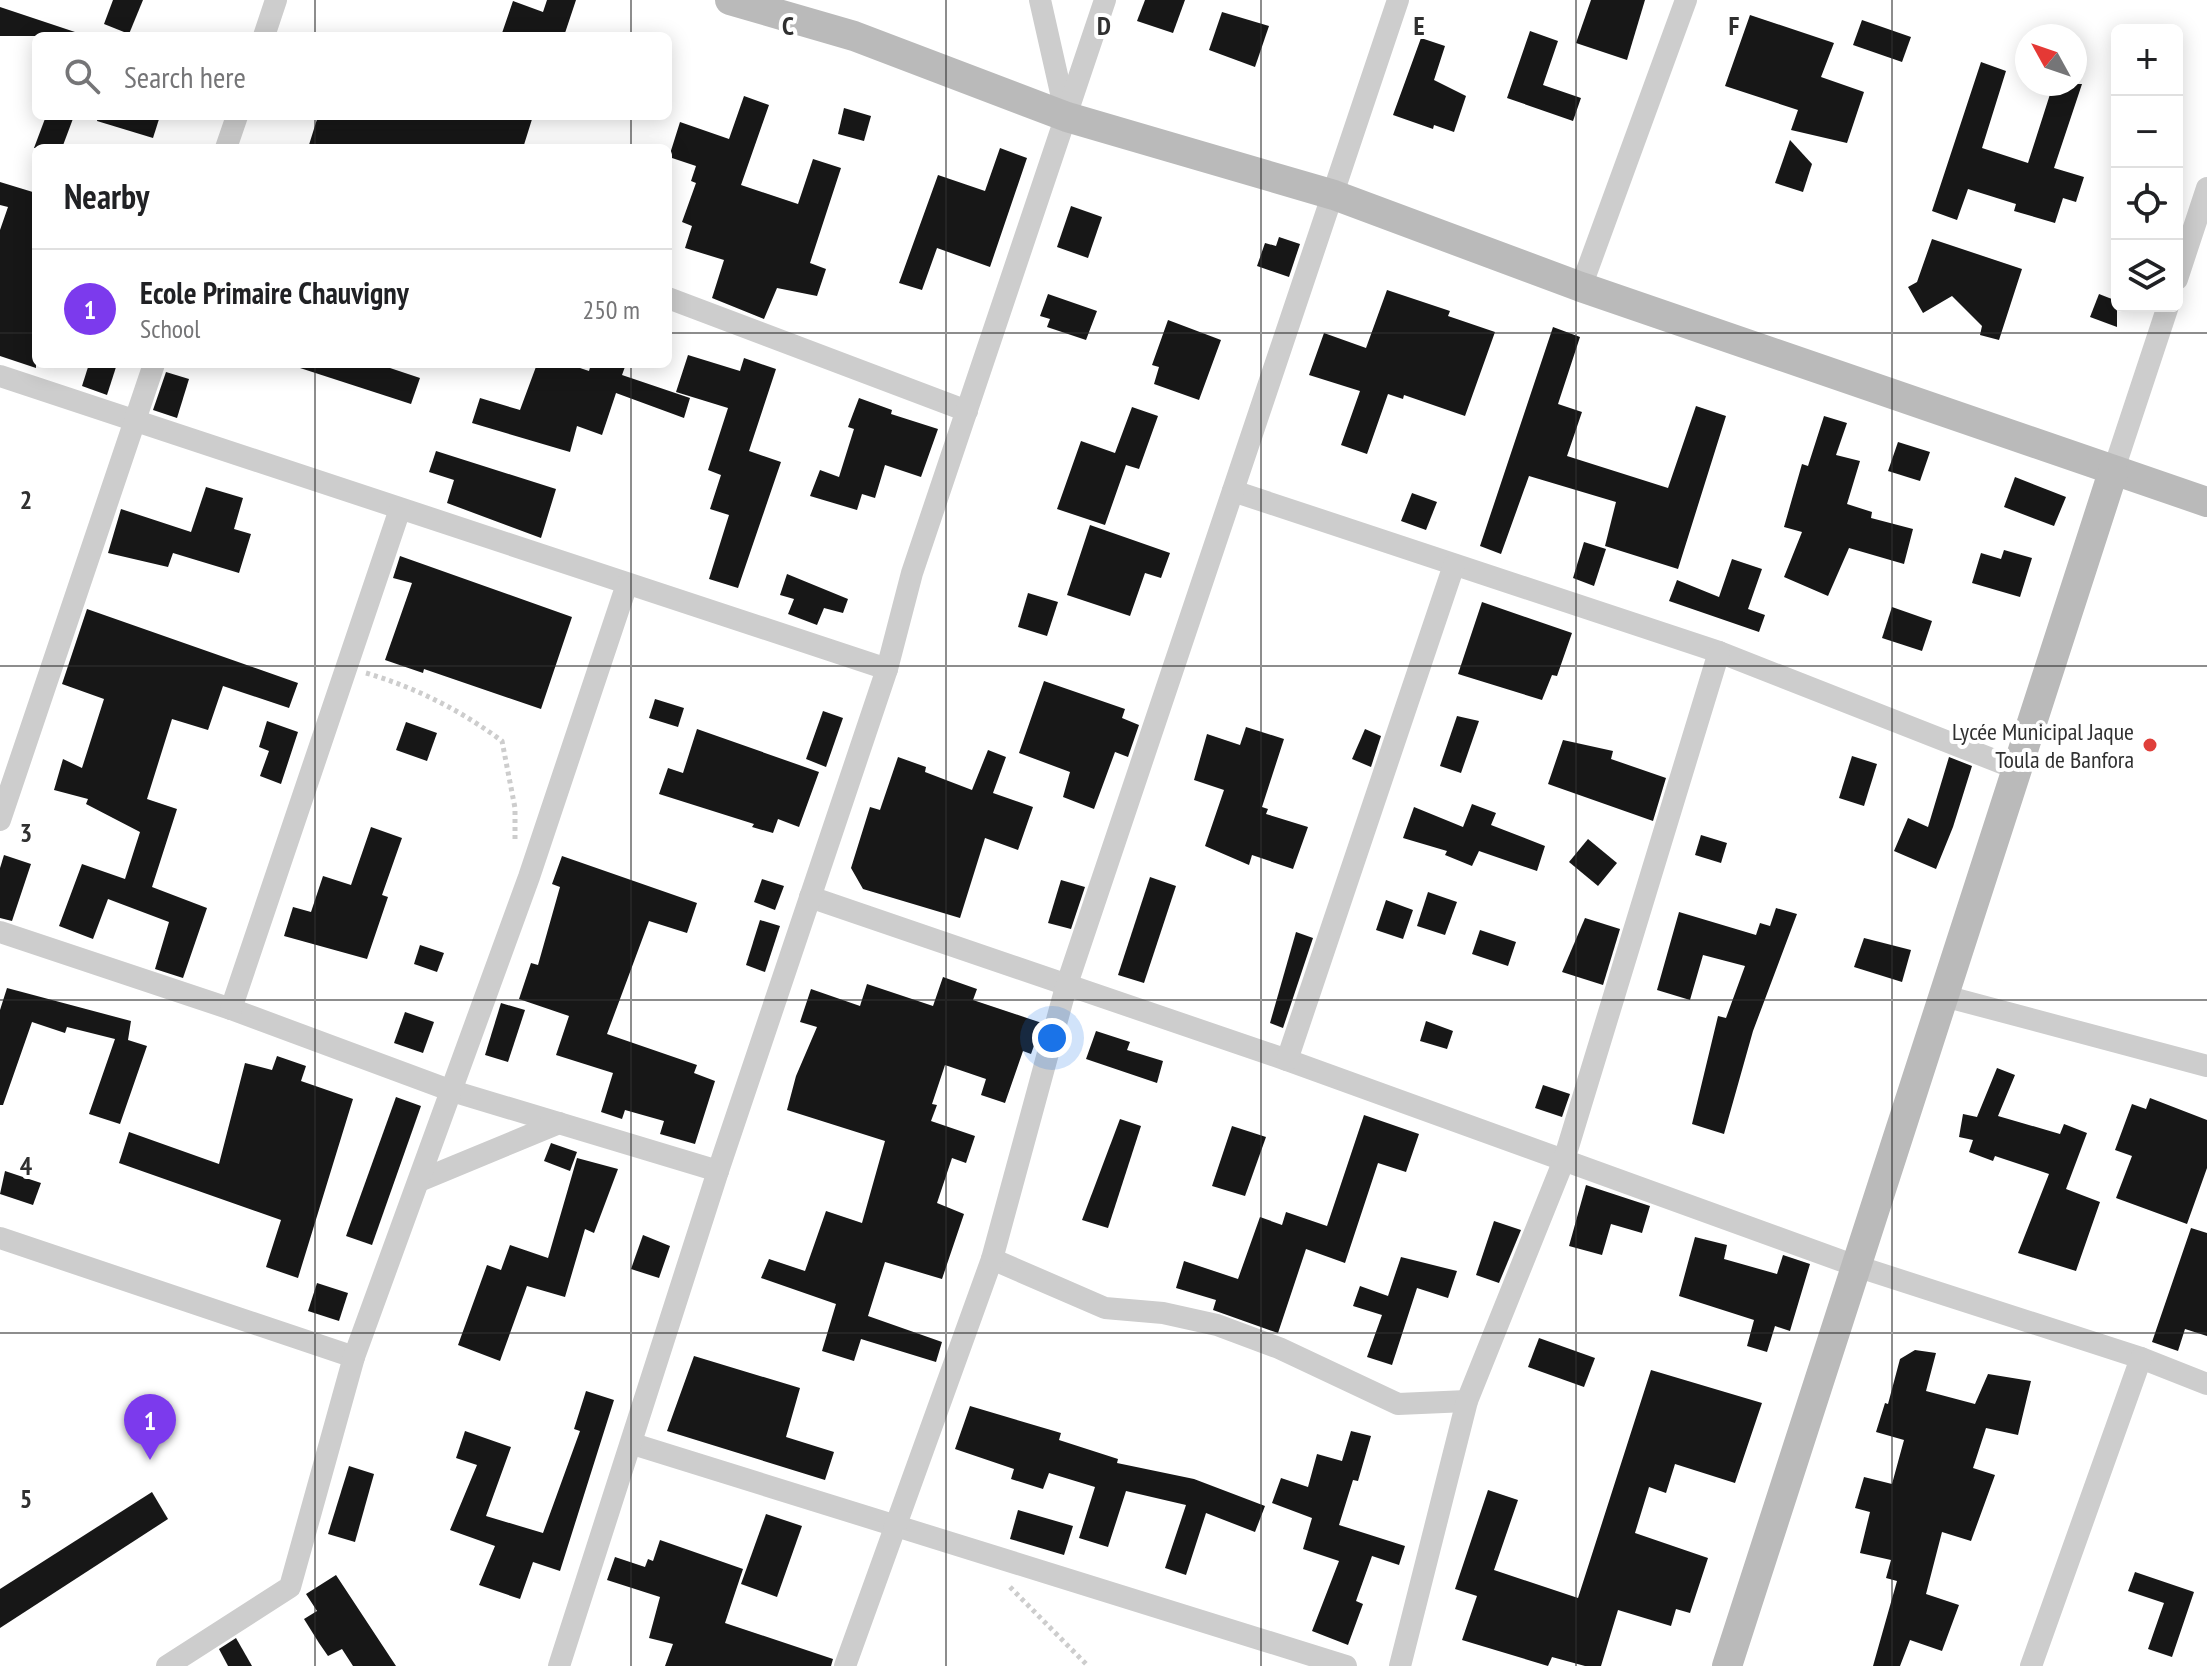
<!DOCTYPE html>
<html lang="en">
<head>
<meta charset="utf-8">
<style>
	body { margin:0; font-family:"PT Sans Narrow",sans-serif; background:#f6f6f6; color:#202124 }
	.controls { position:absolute; right:24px; top:24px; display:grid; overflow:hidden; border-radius:12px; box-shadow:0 4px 20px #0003 }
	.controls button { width:72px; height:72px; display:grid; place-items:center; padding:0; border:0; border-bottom:2px solid #e0e0e0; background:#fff; color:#202124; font:40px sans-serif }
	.compass { position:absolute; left:2015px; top:24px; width:72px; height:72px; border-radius:50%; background:#fff; box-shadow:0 4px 20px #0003; rotate:310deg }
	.you { position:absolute; left:1052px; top:1038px; width:28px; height:28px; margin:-20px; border:6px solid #fff; border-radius:50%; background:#1a73e8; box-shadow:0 0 0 12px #1a73e833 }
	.badge { display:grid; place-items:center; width:52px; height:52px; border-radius:50%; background:#7c3aed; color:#fff; font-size:26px; font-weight:700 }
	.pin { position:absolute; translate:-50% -66px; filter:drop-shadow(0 2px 4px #0008) }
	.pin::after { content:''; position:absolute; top:42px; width:28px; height:24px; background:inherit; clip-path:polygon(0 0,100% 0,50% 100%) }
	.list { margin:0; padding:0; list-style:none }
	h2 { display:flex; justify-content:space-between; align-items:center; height:104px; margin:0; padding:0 32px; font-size:34px }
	h2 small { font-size:26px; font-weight:400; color:#757577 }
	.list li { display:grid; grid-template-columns:52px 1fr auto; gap:24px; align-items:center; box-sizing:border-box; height:120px; padding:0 32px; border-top:2px solid #e0e0e0 }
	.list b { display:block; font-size:30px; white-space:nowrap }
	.list p { margin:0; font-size:26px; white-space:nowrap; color:#757577 }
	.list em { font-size:26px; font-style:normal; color:#757577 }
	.icon { flex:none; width:44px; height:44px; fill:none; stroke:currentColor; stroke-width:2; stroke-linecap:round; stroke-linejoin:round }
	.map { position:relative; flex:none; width:2207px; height:1666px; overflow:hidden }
	.search { position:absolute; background:#fff; box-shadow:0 4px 20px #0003; left:32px; top:32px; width:640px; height:88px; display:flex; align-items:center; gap:20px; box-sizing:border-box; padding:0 28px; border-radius:12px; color:#757577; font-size:30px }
	.panel { position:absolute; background:#fff; box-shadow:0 4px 20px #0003; left:32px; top:144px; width:640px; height:224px; border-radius:12px }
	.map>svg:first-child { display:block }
	.building { fill:#171717 }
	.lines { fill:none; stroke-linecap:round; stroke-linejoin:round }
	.path { stroke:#cdcdcd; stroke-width:5; stroke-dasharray:4 4; stroke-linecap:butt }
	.street { stroke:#cdcdcd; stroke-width:22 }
	.secondary { stroke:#bababa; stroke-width:30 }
	.grid { fill:none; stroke:#303030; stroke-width:2; stroke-opacity:0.55 }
	.poi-dot { fill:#df3f3a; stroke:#fff; stroke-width:3 }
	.labels { text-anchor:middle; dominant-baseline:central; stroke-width:8; stroke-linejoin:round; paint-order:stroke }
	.poi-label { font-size:24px; fill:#303030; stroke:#fff; text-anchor:end }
	.grid-label { font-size:26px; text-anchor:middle; font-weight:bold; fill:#303030; stroke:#fff; stroke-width:8; stroke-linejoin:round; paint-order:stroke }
</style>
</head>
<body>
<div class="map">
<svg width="2207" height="1666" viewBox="0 0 2207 1666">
	<rect width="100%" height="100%" fill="#fff"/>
	<!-- building -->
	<g class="building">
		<polygon points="113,0 143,0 129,34 104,24"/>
		<polygon points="547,0 576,0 564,36 501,36 513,1 543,12"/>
		<polygon points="1145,0 1185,0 1173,33 1137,21"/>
		<polygon points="1591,0 1645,0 1627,60 1576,43"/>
		<polygon points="0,7 75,32 74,36 0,36"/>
		<polygon points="1222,12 1269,26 1255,67 1209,50"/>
		<polygon points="1750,15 1834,43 1821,77 1864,92 1847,143 1791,130 1798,110 1725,86"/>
		<polygon points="1862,20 1911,37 1902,62 1853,45"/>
		<polygon points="1530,31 1558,41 1543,85 1581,98 1573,121 1507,98"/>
		<polygon points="1421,38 1445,46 1434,80 1466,96 1454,132 1434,125 1433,129 1393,115"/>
		<polygon points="1981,62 2006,71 1982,148 2028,163 2052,88 2055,84 2082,84 2054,168 2084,177 2076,202 2063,198 2055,223 2014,211 2016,204 1968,189 1957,220 1932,211"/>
		<polygon points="744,96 769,105 741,185 798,204 813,159 841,168 810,263 826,269 817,296 777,288 764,319 712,298 724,260 685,248 692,226 682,222 696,183 691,181 696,166 669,157 680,122 729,139"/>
		<polygon points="844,108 871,116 864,141 838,134"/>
		<polygon points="46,116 74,116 62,148 34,148"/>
		<polygon points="98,116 160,116 153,138 97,121"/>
		<polygon points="318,116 533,116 523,148 308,148"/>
		<polygon points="1790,140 1812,164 1803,192 1775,183"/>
		<polygon points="1000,148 1027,158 990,267 937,248 922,290 899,283 938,175 985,191"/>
		<polygon points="0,182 36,193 36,368 0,356 0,230 8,207 0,205"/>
		<polygon points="1071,206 1102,217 1088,258 1057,247"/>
		<polygon points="1279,237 1300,244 1289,277 1257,266 1265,243 1276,246"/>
		<polygon points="1932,239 2022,269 1999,340 1980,335 1982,326 1952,296 1923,313 1908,287 1917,282"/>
		<polygon points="1387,290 1450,311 1448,316 1495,332 1465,416 1404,395 1403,399 1388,394 1367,454 1341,445 1360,391 1309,375 1324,333 1366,348"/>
		<polygon points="1048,294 1097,311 1086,340 1047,327 1050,319 1040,316"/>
		<polygon points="2099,294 2117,301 2117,327 2090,317"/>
		<polygon points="1168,320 1221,340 1199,400 1154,384 1159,367 1152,365"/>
		<polygon points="1553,327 1580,337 1558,404 1582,412 1567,456 1668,488 1696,406 1726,416 1678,569 1605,546 1616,502 1529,476 1501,554 1480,546"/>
		<polygon points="688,355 740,371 744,358 776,369 749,451 781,462 738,588 709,579 729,515 710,509 721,475 708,470 728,408 676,392"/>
		<polygon points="89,364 117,364 107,395 82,386"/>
		<polygon points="301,364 378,364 420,378 411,404 300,368"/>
		<polygon points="537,364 568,364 589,371 591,364 600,367 601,364 626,364 622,375 690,398 684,418 616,393 602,435 577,426 570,452 472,423 480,398 520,410"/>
		<polygon points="166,372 189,379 177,418 153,410"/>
		<polygon points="859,398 892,410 891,414 938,429 921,477 885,465 875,498 862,494 857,510 810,496 820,470 839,477 854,429 848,427"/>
		<polygon points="1132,407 1158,416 1139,469 1126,465 1105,525 1057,509 1081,441 1115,453"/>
		<polygon points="1824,416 1847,423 1836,455 1860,461 1847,504 1872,512 1871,518 1913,529 1904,564 1849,548 1828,596 1784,577 1802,532 1784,527 1802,464 1808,466"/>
		<polygon points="1898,442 1930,452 1920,481 1888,471"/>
		<polygon points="436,451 556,489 541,538 447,503 454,480 429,472"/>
		<polygon points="2015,477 2066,497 2054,526 2004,507"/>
		<polygon points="206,487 243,498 234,529 251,534 239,573 173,553 168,567 108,553 121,509 191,532"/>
		<polygon points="1412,493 1437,502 1426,530 1401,521"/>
		<polygon points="1090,525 1170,553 1161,578 1145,573 1130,616 1067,595"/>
		<polygon points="1584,542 1606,549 1594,586 1573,578"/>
		<polygon points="2004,550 2032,558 2020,597 1972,583 1981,553 2001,559"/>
		<polygon points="400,556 572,617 541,709 424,669 423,673 385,660 412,583 393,578"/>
		<polygon points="1732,559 1762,569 1748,609 1765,615 1759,632 1669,601 1677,580 1719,597"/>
		<polygon points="787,574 848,599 843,613 824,608 817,625 788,614 794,599 780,595"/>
		<polygon points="1028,593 1058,602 1047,636 1018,627"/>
		<polygon points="1482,602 1572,633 1557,676 1552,675 1542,700 1458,674"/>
		<polygon points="1892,607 1932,621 1922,651 1882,638"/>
		<polygon points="87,609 298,683 289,708 223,686 208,730 172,719 147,799 177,809 152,887 207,908 183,978 155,969 169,922 108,899 93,939 59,926 82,864 125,879 140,832 86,804 88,799 54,790 63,759 82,768 104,699 62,684"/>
		<polygon points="1044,681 1125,709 1122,718 1139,725 1128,757 1115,752 1094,809 1063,797 1070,772 1019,753"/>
		<polygon points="655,699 684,708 678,727 649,718"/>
		<polygon points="823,711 843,718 826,767 806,759"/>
		<polygon points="1457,716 1479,721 1461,773 1440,766"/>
		<polygon points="267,721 298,732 281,784 260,776 269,751 259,747"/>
		<polygon points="406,722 437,733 427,761 396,750"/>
		<polygon points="1246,727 1284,739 1262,807 1268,809 1266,814 1308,827 1293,869 1252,855 1249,865 1205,846 1224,790 1194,780 1207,734 1240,745"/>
		<polygon points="697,729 819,772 799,827 778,819 773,833 752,827 754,824 659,794 668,768 683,773"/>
		<polygon points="1365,729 1381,736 1371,767 1352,759"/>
		<polygon points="1563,740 1613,751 1611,759 1666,778 1653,821 1548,784"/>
		<polygon points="988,750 1006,757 993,793 1033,807 1018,850 985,838 960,918 863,889 851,868 870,807 880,810 898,757 926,767 925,772 972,790"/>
		<polygon points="1852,756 1877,764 1864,806 1839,798"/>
		<polygon points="1949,757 1972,766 1953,827 1936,869 1894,851 1908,818 1928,827"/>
		<polygon points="1472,804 1496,813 1491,825 1545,846 1537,871 1479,851 1472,866 1445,855 1447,851 1403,838 1414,807 1463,827"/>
		<polygon points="371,827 402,838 382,895 388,897 367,959 284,936 293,907 311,912 323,876 351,885"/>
		<polygon points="1701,835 1727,843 1721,863 1695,855"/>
		<polygon points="1588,839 1617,863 1598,886 1569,862"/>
		<polygon points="4,855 31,864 12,921 0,918 0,868"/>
		<polygon points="562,856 697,903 687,933 649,921 607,1034 697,1065 694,1073 715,1081 695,1144 660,1134 664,1121 625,1110 622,1119 601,1112 613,1073 556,1055 569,1016 519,999 531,963 538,965 560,887 552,884"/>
		<polygon points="1150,877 1176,886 1144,983 1118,975"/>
		<polygon points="762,879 784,886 775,910 754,902"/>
		<polygon points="1061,880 1085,887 1071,929 1048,923"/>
		<polygon points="1428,892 1457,902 1445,935 1417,926"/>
		<polygon points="1386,900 1413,910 1403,939 1376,930"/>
		<polygon points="1776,908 1797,914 1753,1031 1724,1134 1692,1124 1718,1016 1726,1018 1745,966 1703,955 1690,1000 1657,990 1679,912 1756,935 1760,923 1770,926"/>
		<polygon points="1585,918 1620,929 1603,985 1562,972"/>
		<polygon points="760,920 780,926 765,972 746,965"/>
		<polygon points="1480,930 1516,942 1508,966 1472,954"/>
		<polygon points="1296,932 1313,938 1283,1028 1270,1023"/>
		<polygon points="1864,938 1911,950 1902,982 1854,967"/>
		<polygon points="420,945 444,953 437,972 414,964"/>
		<polygon points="943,977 977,989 973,1000 1042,1023 1031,1054 1023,1051 1005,1103 981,1095 986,1079 945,1065 932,1104 937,1105 931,1121 975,1136 966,1163 952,1158 937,1203 964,1214 942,1279 885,1262 868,1316 942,1342 936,1362 861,1339 854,1361 822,1351 836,1304 761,1278 769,1259 805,1271 826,1211 862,1223 885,1141 787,1110 796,1076 817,1027 800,1022 811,989 860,1006 867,984 933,1006"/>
		<polygon points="7,988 131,1021 128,1040 147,1046 120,1124 89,1114 115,1039 67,1027 65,1033 32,1022 3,1105 0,1105 0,1010"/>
		<polygon points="501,1003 525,1010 508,1062 485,1055"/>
		<polygon points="405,1012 434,1022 423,1053 394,1043"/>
		<polygon points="1426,1021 1453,1031 1447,1049 1420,1041"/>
		<polygon points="1096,1031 1130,1042 1127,1050 1163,1061 1157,1083 1086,1059"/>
		<polygon points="277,1056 306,1066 301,1081 353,1099 298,1278 266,1267 281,1220 119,1163 129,1132 219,1164 245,1063 272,1070"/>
		<polygon points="1997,1068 2015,1075 1998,1116 2060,1134 2064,1124 2087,1133 2066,1189 2100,1202 2076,1271 2018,1253 2049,1174 1995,1156 1993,1161 1969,1152 1973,1140 1959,1137 1963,1114 1977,1117"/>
		<polygon points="1543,1085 1570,1094 1562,1117 1535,1108"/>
		<polygon points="396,1097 421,1106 372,1245 346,1236"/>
		<polygon points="2150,1098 2207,1120 2207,1168 2187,1224 2116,1198 2132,1156 2115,1150 2132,1104 2146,1109"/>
		<polygon points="1364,1115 1419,1134 1406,1172 1378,1163 1345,1263 1306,1249 1278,1333 1213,1310 1216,1300 1176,1288 1184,1261 1238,1279 1260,1217 1282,1225 1286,1212 1327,1226"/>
		<polygon points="1120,1119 1141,1126 1108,1228 1082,1220"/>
		<polygon points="1232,1126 1266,1137 1245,1196 1212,1186"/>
		<polygon points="551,1143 577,1152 570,1171 544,1161"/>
		<polygon points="577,1158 618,1169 594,1233 585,1229 565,1297 527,1286 500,1361 458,1345 487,1265 501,1270 510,1245 548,1258"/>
		<polygon points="5,1171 41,1183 33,1205 0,1194"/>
		<polygon points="1586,1185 1650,1206 1642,1233 1611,1224 1602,1255 1569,1246"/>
		<polygon points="1494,1221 1521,1230 1499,1283 1476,1275"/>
		<polygon points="2191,1228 2207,1233 2207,1336 2185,1329 2178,1351 2152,1342"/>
		<polygon points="643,1235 670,1246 659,1278 631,1269"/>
		<polygon points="1695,1237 1727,1245 1724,1259 1777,1274 1783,1255 1810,1264 1790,1331 1775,1326 1767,1352 1747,1346 1754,1320 1679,1296"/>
		<polygon points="1401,1257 1457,1271 1448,1298 1417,1288 1392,1365 1367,1357 1382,1315 1353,1306 1360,1286 1388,1296"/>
		<polygon points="317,1283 348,1293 339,1321 308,1311"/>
		<polygon points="1539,1338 1595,1358 1584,1387 1528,1367"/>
		<polygon points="1915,1350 1936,1353 1926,1391 1975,1404 1988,1374 2031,1381 2018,1435 1986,1428 1973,1468 1995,1475 1971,1541 1942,1532 1926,1594 1959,1605 1942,1651 1910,1640 1900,1666 1873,1666 1897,1581 1886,1578 1891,1560 1860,1553 1870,1512 1855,1508 1864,1477 1892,1484 1904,1440 1876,1432 1885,1403 1888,1404 1900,1359"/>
		<polygon points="694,1356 800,1388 786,1437 834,1452 825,1480 667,1431"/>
		<polygon points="1651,1370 1762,1403 1735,1483 1675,1464 1666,1493 1649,1487 1635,1533 1708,1558 1690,1613 1676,1609 1671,1626 1618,1610 1601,1666 1585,1666 1552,1657 1548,1666 1462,1640 1477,1596 1455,1589 1488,1490 1518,1500 1494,1570 1578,1598"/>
		<polygon points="586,1391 614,1400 560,1571 533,1562 520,1599 479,1585 495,1546 450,1530 477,1465 456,1458 465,1431 511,1447 486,1516 543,1533 580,1431 574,1429"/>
		<polygon points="970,1406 1061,1433 1059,1440 1118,1459 1117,1463 1194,1479 1265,1506 1255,1532 1206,1513 1186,1575 1165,1568 1186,1505 1126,1491 1108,1547 1079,1538 1095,1487 1049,1473 1043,1489 1011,1479 1014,1469 955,1449"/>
		<polygon points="1351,1431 1371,1436 1358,1481 1353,1480 1339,1525 1405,1546 1399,1565 1372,1556 1356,1601 1363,1604 1348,1645 1312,1631 1339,1561 1303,1549 1312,1518 1272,1503 1281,1478 1308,1487 1317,1454 1342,1461"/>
		<polygon points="349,1466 374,1474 355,1542 328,1534"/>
		<polygon points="152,1492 168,1519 0,1628 0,1589"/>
		<polygon points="1018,1510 1073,1526 1064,1555 1010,1539"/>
		<polygon points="766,1514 802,1526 777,1597 741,1584"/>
		<polygon points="660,1540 743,1569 725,1623 833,1659 831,1666 665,1666 673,1644 649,1638 660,1597 607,1580 615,1557 645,1567 648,1559 653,1561"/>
		<polygon points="2135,1572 2194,1592 2172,1657 2148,1649 2164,1603 2128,1591"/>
		<polygon points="336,1575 396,1666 353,1666 342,1649 328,1656 319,1643 304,1619 317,1611 306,1594"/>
		<polygon points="236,1638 252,1666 228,1666 219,1649"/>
	</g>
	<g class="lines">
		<!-- path -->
		<g class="path">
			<path d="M366,673C417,688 460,710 502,741L515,808V840"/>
			<polyline points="1010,1587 1088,1666"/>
		</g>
		<!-- street -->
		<g class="street">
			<polyline points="1040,0 1066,115"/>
			<polyline points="264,36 276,0"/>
			<polyline points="226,148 237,116"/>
			<polyline points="2177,279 2207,188"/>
			<polyline points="1581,287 1686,0"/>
			<polyline points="668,298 967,411"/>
			<polyline points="0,376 887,669"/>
			<polyline points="2113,472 2168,306"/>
			<polyline points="1233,491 1719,652 2017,769"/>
			<polyline points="0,820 154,364"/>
			<polyline points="810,897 1287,1060 1856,1266 2141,1358 2207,1384"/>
			<polyline points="0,932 231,1009 452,1091 718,1171"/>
			<polyline points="1944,996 2207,1066"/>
			<polyline points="231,1009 400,509"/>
			<polyline points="1287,1060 1454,565"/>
			<polyline points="419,1181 559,1123"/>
			<polyline points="0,1238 354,1357"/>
			<polyline points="992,1259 1105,1308 1163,1313 1217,1325 1279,1348 1398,1404 1467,1401"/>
			<polyline points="633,1444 1346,1666"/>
			<polyline points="167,1666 290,1587 354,1357 529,877 627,584"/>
			<polyline points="559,1666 718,1171 887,669 912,573 1105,0"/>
			<polyline points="845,1666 992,1259 1066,987 1398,0"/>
			<polyline points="1400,1666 1467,1401 1564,1160 1719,652"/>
			<polyline points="2031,1666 2141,1358"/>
		</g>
		<!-- secondary -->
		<g class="secondary">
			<polyline points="730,0 854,36 1067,117 1334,195 1581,287 2207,502"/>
			<polyline points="1727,1666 2113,472"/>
		</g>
	</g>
	<!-- grid -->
	<path class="grid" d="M315,0V36M631,0V36M946,0V1666M1261,0V1666M1576,0V1666M1892,0V1666M315,116V148M631,116V148M0,333H36M668,333H2207M315,364V1666M631,364V1666M0,666H2207M0,1000H2207M0,1333H2207"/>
	<!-- markers -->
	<circle class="poi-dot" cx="2150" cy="745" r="8"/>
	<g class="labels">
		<!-- poi labels -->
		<g class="poi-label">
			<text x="2134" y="731">Lycée Municipal Jaque<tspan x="2134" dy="28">Toula de Banfora</tspan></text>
		</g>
	</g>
	<g class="grid-label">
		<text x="788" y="35">C</text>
		<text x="1104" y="35">D</text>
		<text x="1419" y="35">E</text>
		<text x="1734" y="35">F</text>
		<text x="26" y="509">2</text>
		<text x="26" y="842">3</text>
		<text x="26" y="1175">4</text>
		<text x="26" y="1508">5</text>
	</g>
</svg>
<div class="controls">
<button>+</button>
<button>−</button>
<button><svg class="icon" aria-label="locate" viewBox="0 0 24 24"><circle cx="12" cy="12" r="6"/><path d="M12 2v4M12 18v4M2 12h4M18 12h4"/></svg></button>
<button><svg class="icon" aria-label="layers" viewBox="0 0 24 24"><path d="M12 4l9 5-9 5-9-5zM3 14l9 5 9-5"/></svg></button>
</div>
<svg class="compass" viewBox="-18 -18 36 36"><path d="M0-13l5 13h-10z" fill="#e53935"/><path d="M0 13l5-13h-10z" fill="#757577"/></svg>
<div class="you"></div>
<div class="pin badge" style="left:150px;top:1460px">1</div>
<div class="search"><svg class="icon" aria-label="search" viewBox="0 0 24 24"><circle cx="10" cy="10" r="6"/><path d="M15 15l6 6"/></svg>Search here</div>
<section class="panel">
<h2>Nearby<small></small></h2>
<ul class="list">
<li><span class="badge">1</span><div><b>Ecole Primaire Chauvigny</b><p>School</p></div><em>250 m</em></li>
</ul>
</section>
</div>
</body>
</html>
